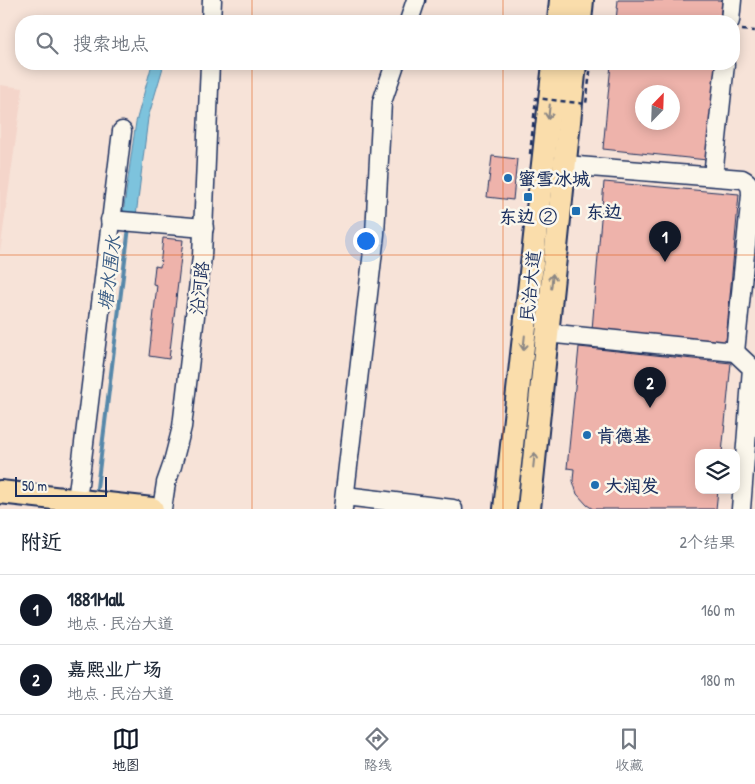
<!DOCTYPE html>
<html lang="zh">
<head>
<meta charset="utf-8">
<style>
	body { margin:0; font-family:"Patrick Hand","LXGW WenKai TC",sans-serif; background:#f2f2f3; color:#1f2937 }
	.controls { position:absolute; right:15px; bottom:15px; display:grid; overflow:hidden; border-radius:10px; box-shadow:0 2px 12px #0003 }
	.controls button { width:45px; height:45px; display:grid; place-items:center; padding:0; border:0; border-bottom:1px solid #e0e1e3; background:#fff; color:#1f2937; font:25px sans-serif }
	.compass { position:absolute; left:635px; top:85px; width:45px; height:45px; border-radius:50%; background:#fff; box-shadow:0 2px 12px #0003; rotate:23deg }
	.scale { position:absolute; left:15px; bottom:12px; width:92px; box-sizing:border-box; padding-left:5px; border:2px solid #1b2f5e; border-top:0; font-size:14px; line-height:18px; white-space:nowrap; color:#1b2f5e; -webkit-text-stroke:4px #fbf7ec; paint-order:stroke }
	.you { position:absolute; left:365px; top:240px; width:18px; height:18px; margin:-12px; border:4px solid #fff; border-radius:50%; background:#1a73e8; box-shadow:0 0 0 8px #1a73e833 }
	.badge { display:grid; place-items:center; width:32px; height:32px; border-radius:50%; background:#111827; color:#fff; font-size:16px; font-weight:700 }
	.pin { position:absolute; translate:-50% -41px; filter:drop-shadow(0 1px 2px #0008) }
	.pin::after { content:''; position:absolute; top:26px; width:18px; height:15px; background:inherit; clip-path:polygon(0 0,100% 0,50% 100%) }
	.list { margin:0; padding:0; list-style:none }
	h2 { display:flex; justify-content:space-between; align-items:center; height:65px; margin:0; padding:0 20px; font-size:21px }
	h2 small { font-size:16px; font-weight:400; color:#747a83 }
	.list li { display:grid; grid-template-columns:32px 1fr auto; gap:15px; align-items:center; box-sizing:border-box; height:70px; padding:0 20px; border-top:1px solid #e0e1e3 }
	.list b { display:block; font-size:19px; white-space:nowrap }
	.list p { margin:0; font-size:16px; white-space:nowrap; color:#747a83 }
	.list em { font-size:16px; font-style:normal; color:#747a83 }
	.icon { flex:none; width:28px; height:28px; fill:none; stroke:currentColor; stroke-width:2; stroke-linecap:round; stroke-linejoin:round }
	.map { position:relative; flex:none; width:755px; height:509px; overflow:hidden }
	.search { position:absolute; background:#fff; box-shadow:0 2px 12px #0003; left:15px; right:15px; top:15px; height:55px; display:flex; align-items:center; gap:12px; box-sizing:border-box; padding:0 18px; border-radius:20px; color:#747a83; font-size:19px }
	.sheet { height:205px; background:#fff }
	nav { display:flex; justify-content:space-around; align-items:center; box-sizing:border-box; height:70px; border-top:1px solid #e0e1e3; background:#fff; font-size:14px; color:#747a83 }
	nav a { display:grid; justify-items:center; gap:2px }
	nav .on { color:#111827 }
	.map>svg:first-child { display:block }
	.built { fill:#f4d5ca }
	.water { fill:#7dc3dd; stroke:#5688aa }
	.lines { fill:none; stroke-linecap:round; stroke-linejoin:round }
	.stream { stroke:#5688aa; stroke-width:4 }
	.building { fill:#eeb3ab; stroke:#1b2f5e; fill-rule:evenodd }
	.minor-casing { stroke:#1b2f5e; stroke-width:21 }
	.major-casing { stroke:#1b2f5e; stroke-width:26 }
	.path { stroke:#1b2f5e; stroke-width:2.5; stroke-dasharray:5 4; stroke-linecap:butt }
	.minor { stroke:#fbf7ec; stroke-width:18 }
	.major { stroke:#faddab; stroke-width:22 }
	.path-bridge { stroke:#1b2f5e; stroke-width:2.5; stroke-dasharray:5 4; stroke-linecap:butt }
	.oneway { stroke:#8a8684 }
	.grid { fill:none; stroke:#de5710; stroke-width:1; stroke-opacity:0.55 }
	.poi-dot { fill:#1f6fb2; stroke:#fbf7ec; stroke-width:2 }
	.labels { text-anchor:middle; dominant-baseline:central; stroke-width:5; stroke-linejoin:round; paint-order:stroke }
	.poi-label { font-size:18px; font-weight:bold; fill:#1b2f5e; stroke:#fbf7ec; text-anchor:start }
	.street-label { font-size:18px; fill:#1b2f5e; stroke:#fbf7ec }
	.water-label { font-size:19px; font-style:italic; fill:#385b84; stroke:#fbf7ec }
</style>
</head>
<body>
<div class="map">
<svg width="755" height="509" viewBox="0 0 755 509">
	<rect width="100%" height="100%" fill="#f7e3d8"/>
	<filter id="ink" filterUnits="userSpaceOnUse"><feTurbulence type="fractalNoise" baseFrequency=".02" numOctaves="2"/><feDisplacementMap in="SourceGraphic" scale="10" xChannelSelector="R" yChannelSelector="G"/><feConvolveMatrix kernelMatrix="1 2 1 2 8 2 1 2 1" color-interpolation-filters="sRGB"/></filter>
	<g filter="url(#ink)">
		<!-- built -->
		<polygon class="built" points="0,85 23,88 0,252"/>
		<!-- water -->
		<polygon class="water" points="152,64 164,64 148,118 136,216 123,214 136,122"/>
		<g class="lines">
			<!-- stream -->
			<polyline class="stream" points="97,488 129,227"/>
		</g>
		<!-- building -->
		<g class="building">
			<polygon points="618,0 722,0 720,21 616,21"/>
			<path d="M611,64H716L707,160L603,149ZM642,92H672V122H642Z"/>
			<polygon points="492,156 517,159 513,200 487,197"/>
			<polygon points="604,182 739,194 726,342 592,330"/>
			<polygon points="163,238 183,240 169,359 149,356 157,285 153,284 155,266 160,267"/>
			<polygon points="579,347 731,363 722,453 699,453 699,490 718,490 716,509 593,509 587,505 577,494 573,481 574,469 567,468"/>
		</g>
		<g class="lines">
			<defs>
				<g id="minor">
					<polyline points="211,21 212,0"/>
					<polyline points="409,21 416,0"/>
					<polyline points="730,21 732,0"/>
					<path d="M565,165L742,179C750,183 751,187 751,195L735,352"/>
					<polyline points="713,176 725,64"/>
					<polyline points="110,220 204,228"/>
					<polyline points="546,333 735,352 752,368 741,509"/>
					<polyline points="345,496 453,509"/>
					<polyline points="76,509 122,131"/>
					<polyline points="162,509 166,483 172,466 182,427 202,256 210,64"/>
					<polyline points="343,509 375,234 382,102 395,64"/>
				</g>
				<g id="major">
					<polyline points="559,21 561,0"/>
					<polyline points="580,21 582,0"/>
					<polyline points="0,492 152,509"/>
					<polyline points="505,509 554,64"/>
					<polyline points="529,509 575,64"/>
				</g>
			</defs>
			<!-- minor casing -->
			<use href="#minor" class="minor-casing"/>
			<!-- major casing -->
			<use href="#major" class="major-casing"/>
			<!-- path -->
			<polyline class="path" points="742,30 755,31"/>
			<!-- minor -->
			<use href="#minor" class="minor"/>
			<!-- major -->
			<use href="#major" class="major"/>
			<!-- path-bridge -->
			<polyline class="path-bridge" points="530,154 536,98 586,104 591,64"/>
		</g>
		<!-- one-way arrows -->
		<defs><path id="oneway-shaft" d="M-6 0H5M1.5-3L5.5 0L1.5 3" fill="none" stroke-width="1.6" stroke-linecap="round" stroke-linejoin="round" transform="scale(1.25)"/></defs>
		<g class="oneway">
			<use href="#oneway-shaft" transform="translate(549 112) rotate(96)"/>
			<use href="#oneway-shaft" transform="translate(552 281) rotate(-84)"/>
			<use href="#oneway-shaft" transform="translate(524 343) rotate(96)"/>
			<use href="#oneway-shaft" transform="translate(534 460) rotate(-84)"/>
		</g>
	</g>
	<!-- grid -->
	<path class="grid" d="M252,0V21M503,0V21M252,64V509M503,64V509M0,255H755"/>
	<!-- markers -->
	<g class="poi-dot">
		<circle cx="508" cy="178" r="5"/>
		<rect x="523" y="192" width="10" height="10" rx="2.5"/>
		<rect x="571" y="206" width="10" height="10" rx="2.5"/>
		<circle cx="587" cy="435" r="5"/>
		<circle cx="595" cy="485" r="5"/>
	</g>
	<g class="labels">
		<!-- poi labels -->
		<g class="poi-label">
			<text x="518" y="178">蜜雪冰城</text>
			<text x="586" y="211">东边</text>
			<text x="528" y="216" text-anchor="middle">东边 ②</text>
			<text x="597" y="435">肯德基</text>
			<text x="605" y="485">大润发</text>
		</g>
		<!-- street labels -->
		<g class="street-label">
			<text transform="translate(530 286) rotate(-84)">民治大道</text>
			<text transform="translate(199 288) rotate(-83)">沿河路</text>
		</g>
		<!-- water labels -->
		<g class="water-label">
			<text transform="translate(109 273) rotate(-83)">塘水围水</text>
		</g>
	</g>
</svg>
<div class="controls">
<button><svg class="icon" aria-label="layers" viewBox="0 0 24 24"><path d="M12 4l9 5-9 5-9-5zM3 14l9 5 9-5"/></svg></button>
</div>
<svg class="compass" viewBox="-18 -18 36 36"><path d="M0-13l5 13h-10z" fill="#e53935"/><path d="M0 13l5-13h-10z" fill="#747a83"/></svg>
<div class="scale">50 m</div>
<div class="you"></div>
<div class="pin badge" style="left:665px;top:262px">1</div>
<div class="pin badge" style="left:650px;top:408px">2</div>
<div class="search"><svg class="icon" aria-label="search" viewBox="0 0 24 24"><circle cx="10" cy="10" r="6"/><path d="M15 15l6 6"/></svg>搜索地点</div>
</div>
<section class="sheet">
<h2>附近<small>2个结果</small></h2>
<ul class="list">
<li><span class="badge">1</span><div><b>1881Mall</b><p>地点 · 民治大道</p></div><em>160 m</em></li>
<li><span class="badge">2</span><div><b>嘉熙业广场</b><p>地点 · 民治大道</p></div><em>180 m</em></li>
</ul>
</section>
<nav>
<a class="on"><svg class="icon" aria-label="map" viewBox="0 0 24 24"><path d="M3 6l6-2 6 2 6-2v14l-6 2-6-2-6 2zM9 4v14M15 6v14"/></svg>地图</a>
<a><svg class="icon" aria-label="directions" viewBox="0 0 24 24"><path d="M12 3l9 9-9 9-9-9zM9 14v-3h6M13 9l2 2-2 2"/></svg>路线</a>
<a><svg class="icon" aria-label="saved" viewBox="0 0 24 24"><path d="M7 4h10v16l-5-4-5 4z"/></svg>收藏</a>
</nav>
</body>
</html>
